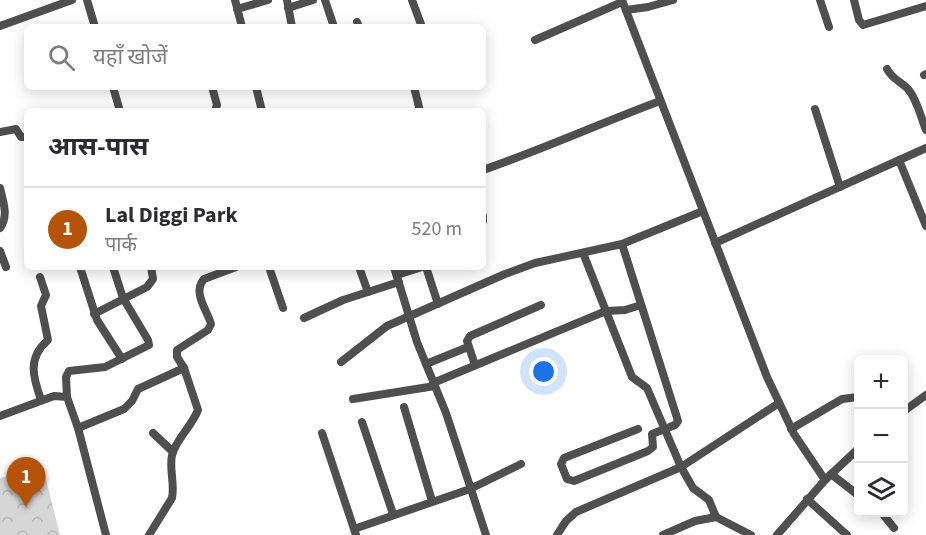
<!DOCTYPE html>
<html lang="hi">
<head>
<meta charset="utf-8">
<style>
	body { margin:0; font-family:"Source Sans 3","Noto Sans Devanagari",sans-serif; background:#f2f2f3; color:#2b2b33 }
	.controls { position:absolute; right:18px; bottom:18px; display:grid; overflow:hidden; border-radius:9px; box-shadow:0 3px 15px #0003 }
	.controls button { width:54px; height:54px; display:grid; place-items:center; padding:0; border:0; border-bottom:2px solid #e1e1e2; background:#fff; color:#2b2b33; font:30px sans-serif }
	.you { position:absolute; left:544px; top:372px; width:21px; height:21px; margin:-15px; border:4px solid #fff; border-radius:50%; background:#1a73e8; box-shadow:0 0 0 9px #1a73e833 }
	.badge { display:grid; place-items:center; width:39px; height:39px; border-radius:50%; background:#b45309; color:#fff; font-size:20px; font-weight:700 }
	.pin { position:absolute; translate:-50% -50px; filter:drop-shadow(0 2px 3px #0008) }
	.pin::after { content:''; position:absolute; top:32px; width:21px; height:18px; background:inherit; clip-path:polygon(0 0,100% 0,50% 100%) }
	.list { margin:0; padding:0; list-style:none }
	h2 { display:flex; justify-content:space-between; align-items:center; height:78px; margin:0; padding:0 24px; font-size:26px }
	h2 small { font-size:20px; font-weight:400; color:#7c7c81 }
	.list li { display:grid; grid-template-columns:39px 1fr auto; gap:18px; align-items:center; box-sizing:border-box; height:84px; padding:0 24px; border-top:2px solid #e1e1e2 }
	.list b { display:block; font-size:22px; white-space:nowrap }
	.list p { margin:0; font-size:20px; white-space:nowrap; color:#7c7c81 }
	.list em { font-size:20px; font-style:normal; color:#7c7c81 }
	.icon { flex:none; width:33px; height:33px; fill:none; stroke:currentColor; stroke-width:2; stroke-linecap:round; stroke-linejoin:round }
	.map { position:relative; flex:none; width:926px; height:535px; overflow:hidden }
	.search { position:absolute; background:#fff; box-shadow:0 3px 15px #0003; left:24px; top:24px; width:462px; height:66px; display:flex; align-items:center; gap:15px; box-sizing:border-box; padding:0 21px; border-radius:9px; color:#7c7c81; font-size:22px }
	.panel { position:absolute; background:#fff; box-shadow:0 3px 15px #0003; left:24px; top:108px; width:462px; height:162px; border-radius:9px }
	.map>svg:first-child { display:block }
	.forest { fill:url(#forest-crowns) }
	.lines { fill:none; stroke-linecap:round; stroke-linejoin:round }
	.minor { stroke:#4f4f4f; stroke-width:8 }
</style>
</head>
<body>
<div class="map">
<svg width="926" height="535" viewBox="0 0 926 535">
	<defs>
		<pattern id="forest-crowns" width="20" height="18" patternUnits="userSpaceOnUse" patternTransform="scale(1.5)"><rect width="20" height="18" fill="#d6d6d6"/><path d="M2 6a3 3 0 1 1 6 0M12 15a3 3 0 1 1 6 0" fill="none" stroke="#b6b6b6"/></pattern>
	</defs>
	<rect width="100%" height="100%" fill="#fff"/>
	<!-- forest -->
	<polygon class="forest" points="43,467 60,535 0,535 0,478"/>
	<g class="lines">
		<!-- minor -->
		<g class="minor">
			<polyline points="87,0 95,27"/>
			<polyline points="235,0 242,27"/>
			<polyline points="287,0 292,27"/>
			<polyline points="325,0 334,27"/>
			<polyline points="412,0 422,27"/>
			<polyline points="622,0 767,377 794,434 825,480"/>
			<polyline points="820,0 829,27"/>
			<polyline points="854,0 859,20 863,25 926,6"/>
			<polyline points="288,8 313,0"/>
			<polyline points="237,9 268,0"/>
			<polyline points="626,10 648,7 673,0"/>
			<polyline points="357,22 359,27"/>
			<polyline points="0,26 72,0"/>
			<polyline points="535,40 622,2"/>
			<path d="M887,69C892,79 900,81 908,89C917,99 921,118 926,130"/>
			<polyline points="924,75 926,74"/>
			<polyline points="113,87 120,111"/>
			<polyline points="212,87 217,105 215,111"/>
			<polyline points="256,87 262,111"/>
			<polyline points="414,87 420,111"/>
			<polyline points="815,109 840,187"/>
			<polyline points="0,132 16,129 21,137 27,137"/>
			<polyline points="899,160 926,226"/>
			<path d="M483,170C543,149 601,123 660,101"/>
			<path d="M0,188C3,201 9,216 0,228"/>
			<polyline points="483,216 483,221"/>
			<polyline points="715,243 926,148"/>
			<polyline points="622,244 678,421 675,425 652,434 653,447 648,451 574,481 567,479 561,464 564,458 638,429"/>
			<polyline points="0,251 6,267"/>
			<polyline points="583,253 632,377 647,388 681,467 693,488 709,500 716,517"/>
			<polyline points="80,267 97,320 122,359"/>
			<polyline points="269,267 283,308"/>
			<polyline points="359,267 368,292"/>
			<polyline points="394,267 417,342 446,413 486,535"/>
			<polyline points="426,267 438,304"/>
			<polyline points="397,275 422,267"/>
			<path d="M40,277L46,295L41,306L48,340C27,358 33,377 41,400"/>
			<polyline points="94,314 147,287 153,279 151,267"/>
			<polyline points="304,318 343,300 399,282"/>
			<polyline points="341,362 387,326 505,274 535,263 622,244 703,211"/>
			<polyline points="426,364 468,347"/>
			<polyline points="475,365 467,341 470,336 541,305"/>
			<path d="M184,368L177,357V350L208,330L211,324C207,310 192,292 204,279L236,267"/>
			<polyline points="433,383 606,311 625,310 641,305"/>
			<polyline points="67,397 66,377 69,371 105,367 149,345 148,340 123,298 113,267"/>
			<polyline points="353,399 435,386"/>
			<polyline points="404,407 432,501"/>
			<polyline points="904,411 926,395"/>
			<polyline points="0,416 54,396 67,397 78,428 106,535"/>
			<polyline points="362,422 393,514"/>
			<path d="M78,428L124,409L132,401L138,389L184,368L198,410C192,426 176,439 172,455C169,469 175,484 172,498L149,535"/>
			<polyline points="791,429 842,399 858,397"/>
			<polyline points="153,433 173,452"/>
			<polyline points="322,433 356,535"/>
			<polyline points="831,474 858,495"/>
			<polyline points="807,499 847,535"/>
			<polyline points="881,512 894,528"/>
			<polyline points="354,529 470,489 521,464"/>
			<polyline points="557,535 566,521 576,512 681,467 779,403"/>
			<polyline points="663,535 695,521 716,517 751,535"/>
			<polyline points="777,535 825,480 858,449"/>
		</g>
	</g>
</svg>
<div class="controls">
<button>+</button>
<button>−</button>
<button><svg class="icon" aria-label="layers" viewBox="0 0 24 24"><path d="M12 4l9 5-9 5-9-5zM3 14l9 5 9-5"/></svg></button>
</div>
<div class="you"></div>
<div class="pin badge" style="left:26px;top:507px">1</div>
<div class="search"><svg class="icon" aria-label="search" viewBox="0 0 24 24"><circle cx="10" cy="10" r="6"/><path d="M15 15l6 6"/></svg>यहाँ खोजें</div>
<section class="panel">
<h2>आस-पास<small></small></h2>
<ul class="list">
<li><span class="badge">1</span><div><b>Lal Diggi Park</b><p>पार्क</p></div><em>520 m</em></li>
</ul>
</section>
</div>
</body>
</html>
